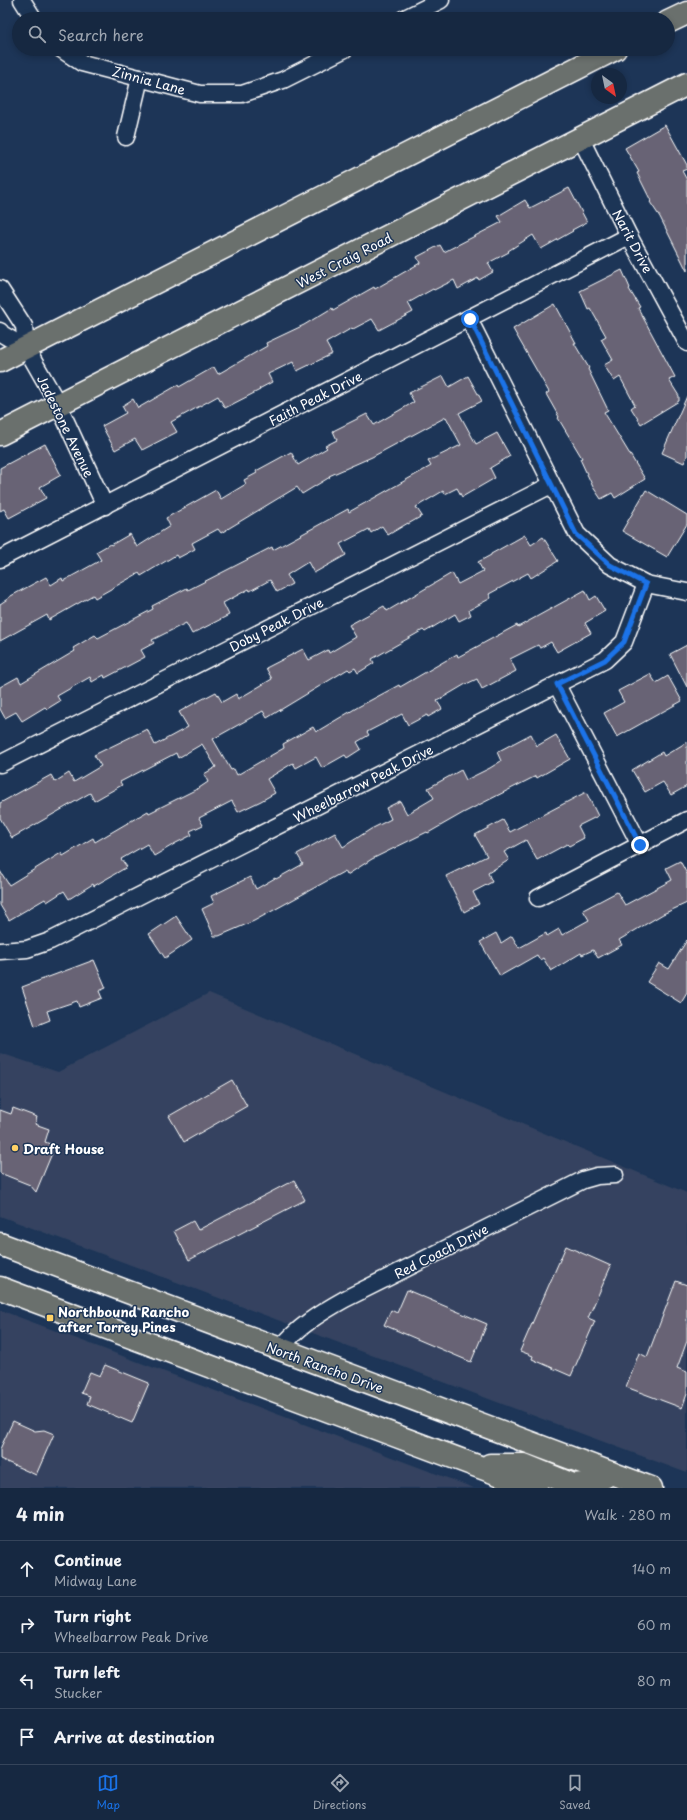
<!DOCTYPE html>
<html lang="en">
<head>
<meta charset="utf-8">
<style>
	body { margin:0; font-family:"Playpen Sans",sans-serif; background:#1f3048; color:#f1f3f6 }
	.compass { position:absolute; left:591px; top:68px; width:36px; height:36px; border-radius:50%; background:#162841; box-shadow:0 2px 6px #0003; rotate:147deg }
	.stop { position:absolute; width:12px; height:12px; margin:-9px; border:3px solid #1a73e8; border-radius:50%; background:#fff }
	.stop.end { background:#1a73e8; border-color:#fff; box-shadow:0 1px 4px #0008 }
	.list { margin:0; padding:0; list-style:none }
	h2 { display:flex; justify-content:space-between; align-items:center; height:52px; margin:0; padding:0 16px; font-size:17px }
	h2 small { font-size:13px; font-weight:400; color:#9ea6b1 }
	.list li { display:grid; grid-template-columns:26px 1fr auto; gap:12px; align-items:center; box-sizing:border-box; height:56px; padding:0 16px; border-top:1px solid #35445a }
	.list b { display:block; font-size:15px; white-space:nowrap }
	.list p { margin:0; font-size:13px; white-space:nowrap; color:#9ea6b1 }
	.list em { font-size:13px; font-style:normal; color:#9ea6b1 }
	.icon { flex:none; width:22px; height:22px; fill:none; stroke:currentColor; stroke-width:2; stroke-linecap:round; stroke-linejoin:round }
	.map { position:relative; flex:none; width:687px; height:1488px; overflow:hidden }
	.search { position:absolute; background:#162841; box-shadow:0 2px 6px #0003; left:12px; right:12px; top:12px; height:44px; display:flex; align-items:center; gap:10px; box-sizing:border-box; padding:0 14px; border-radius:22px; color:#9ea6b1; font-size:15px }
	.sheet { height:276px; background:#162841 }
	nav { display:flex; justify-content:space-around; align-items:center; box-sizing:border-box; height:56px; border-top:1px solid #35445a; background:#162841; font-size:11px; color:#9ea6b1 }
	nav a { display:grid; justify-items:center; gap:2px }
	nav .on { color:#1a73e8 }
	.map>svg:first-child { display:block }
	.built { fill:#344360 }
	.building { fill:#686474; stroke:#fff }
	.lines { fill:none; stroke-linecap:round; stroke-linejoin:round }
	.minor-casing { stroke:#fff; stroke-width:19 }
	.primary-casing { stroke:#fff; stroke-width:25 }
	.minor { stroke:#1d3557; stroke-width:16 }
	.primary { stroke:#6b706d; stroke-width:22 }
	.route { stroke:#1a73e8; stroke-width:5 }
	.poi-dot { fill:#ffd166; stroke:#1d3557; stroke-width:1.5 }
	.labels { text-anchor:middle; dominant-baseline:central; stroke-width:3; stroke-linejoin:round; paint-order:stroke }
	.street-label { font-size:13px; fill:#fff; stroke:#1d3557 }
	.poi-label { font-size:13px; font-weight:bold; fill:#fff; stroke:#1d3557; text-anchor:start }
</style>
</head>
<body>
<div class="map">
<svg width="687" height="1488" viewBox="0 0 687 1488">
	<rect width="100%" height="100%" fill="#1d3557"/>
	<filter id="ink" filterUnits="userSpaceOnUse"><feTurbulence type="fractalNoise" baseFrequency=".025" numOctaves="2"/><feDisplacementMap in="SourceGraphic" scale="8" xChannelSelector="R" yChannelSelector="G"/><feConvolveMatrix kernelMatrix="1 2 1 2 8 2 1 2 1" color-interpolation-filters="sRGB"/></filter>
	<g filter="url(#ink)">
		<!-- built -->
		<g class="built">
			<polygon points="209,993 687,1193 687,1473 0,1216 0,1053 58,1072"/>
			<polygon points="0,1310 474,1488 0,1488"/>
		</g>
		<!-- building -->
		<g class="building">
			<polygon points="665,125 687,165 687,169 682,171 687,180 687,271 660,217 650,202 651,201 637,173 639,172 625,148"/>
			<polygon points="569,188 587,222 572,230 573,231 541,249 533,235 508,251 509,252 488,263 493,272 479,280 478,278 458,289 454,280 434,290 433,289 408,303 413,312 379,330 372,319 353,329 352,328 326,343 332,354 297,371 293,362 268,374 272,382 259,389 260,390 225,408 218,396 171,422 177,432 142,450 135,439 115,450 102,426 126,413 122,406 133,399 138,408 178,385 179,387 214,367 218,374 267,346 266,343 304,325 332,308 333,310 374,287 375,289 420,263 417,257 440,245 444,252 502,222 498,216 525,200 530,208"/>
			<polygon points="622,270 630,288 629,289 640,307 638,308 675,377 669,380 679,396 679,401 641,424 631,408 635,405 620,377 614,381 604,365 613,360 601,339 606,336 590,308 588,309 580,291"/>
			<polygon points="555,304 576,343 574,343 589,368 588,369 608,410 604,412 645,479 615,498 612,493 601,499 593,487 580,459 582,458 558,418 559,417 546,394 549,392 513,329"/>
			<polygon points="443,376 449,387 468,376 482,401 459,413 476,444 497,433 510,456 490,468 495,478 462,497 457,488 445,494 443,491 416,507 422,516 408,524 408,523 388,535 382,526 371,533 369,529 340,544 346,555 314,573 308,562 287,575 292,584 277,592 270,580 250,591 249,589 223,603 229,615 192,634 186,623 152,640 154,643 141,650 145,657 130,665 105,678 104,675 92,682 90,677 57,696 60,701 47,709 45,707 22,721 16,712 5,718 0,709 0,687 18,677 21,683 75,651 73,648 95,635 98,638 153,609 152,606 187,588 188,590 272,547 273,550 348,509 349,512 431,466 428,461 461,445 446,417 372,457 329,476 330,477 302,494 297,487 221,533 218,529 192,543 195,549 178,558 176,555 141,576 139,573 95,598 93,595 49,620 47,615 0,641 0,604 9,598 9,597 46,577 51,585 62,578 63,581 101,560 96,552 110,544 111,545 130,534 137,547 170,526 166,518 216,490 221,499 246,484 244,480 257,473 256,471 291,452 298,465 327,448 325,446 337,440 333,431 367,414 374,425 414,402 409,393"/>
			<polygon points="687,396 687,456 684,463 662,453"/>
			<polygon points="45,444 61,475 40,487 46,498 9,518 4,509 0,511 0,468"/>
			<polygon points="646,490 687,515 687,524 667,557 622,531"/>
			<polygon points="525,535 531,545 543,537 558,561 531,578 528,573 489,594 491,598 469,610 471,615 459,621 455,614 425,632 423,630 379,655 372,659 374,663 358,673 355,668 350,671 348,669 267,718 263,711 213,739 231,770 234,769 237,775 284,748 283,744 313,727 316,732 358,707 399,685 400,687 457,654 458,657 517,625 518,627 585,590 590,600 596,596 605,611 585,623 591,633 557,652 551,642 540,648 538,645 510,659 516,671 482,689 477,679 464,685 437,701 442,709 428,717 427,715 408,725 402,714 367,732 369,735 357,742 361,749 347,758 345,755 322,768 316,757 296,768 293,763 267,779 275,793 261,801 238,812 232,801 199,818 203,825 190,831 192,835 176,843 154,856 147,844 121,859 127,867 94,886 93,884 69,899 64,891 47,902 45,899 9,920 0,905 0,871 9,885 61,853 63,856 93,838 95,842 148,811 149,813 199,788 208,782 204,774 216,767 202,744 178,758 176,753 120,782 122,785 94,801 90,793 12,838 0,818 0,803 51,775 55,782 69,773 74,782 101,766 94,755 147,729 155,745 188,727 179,712 193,704 216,692 222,702 236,694 238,699 272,679 266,668 303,649 309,660 328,650 329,653 356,637 349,625 384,606 387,611 452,573 458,584 483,571 478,562 491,555 491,554"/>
			<polygon points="687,645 687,687 670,654"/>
			<polygon points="650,674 656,683 668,676 682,701 617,737 604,713 624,702 618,691"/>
			<polygon points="531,734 537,746 556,735 570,759 537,778 536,776 463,813 428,833 427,832 372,859 347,875 345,871 254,921 219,936 214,936 202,909 214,903 211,896 250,877 256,889 275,878 276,879 303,864 297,854 335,833 343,847 371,829 391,819 386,808 400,801 407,814 434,798 428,788 461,770 466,780 490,768 501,761 497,752"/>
			<polygon points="687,742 687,786 671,795 663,782 645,792 632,770 662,752 664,756"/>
			<polygon points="586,792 598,816 578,826 584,838 569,846 567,844 537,860 526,840 504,852 509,860 488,873 492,882 473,892 479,904 464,912 446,876 487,856 475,835 503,820 510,832"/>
			<polygon points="680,861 687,874 687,903 663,914 619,940 622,945 598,958 593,950 582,955 581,953 551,971 543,958 540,960 537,955 500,976 480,942 496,933 501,943 512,936 519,948 546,933 547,936 559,929 562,935 589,920 583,910 617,892 625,905 672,880 666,868"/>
			<polygon points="176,916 192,940 165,958 149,934"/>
			<polygon points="687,940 687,993 681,1003 647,982 659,963 669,969"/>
			<polygon points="94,960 106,988 99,991 102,998 79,1007 77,1001 47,1011 50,1020 35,1026 22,987"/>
			<polygon points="232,1080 247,1106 184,1142 169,1116"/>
			<polygon points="13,1108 37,1117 35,1124 49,1129 45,1142 55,1146 36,1192 30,1185 0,1173 0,1110 11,1114"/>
			<polygon points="294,1180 305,1200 189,1260 174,1231 193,1221 198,1230"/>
			<polygon points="566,1246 611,1266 588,1318 595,1321 571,1376 532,1359 533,1356 520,1351"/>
			<polygon points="676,1281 687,1285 687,1341 677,1368 687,1372 687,1394 682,1408 626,1387 639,1353 647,1357"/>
			<polygon points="407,1290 487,1324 471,1362 384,1325 391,1310 397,1313"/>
			<polygon points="105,1365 149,1383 132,1423 87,1404 90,1396 81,1393 90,1372 100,1376"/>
			<polygon points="13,1421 35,1431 44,1430 54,1434 36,1475 0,1459 0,1449"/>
		</g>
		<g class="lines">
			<defs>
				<g id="minor">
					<polyline points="22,0 34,19"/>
					<polyline points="403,19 441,0"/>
					<polyline points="61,49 82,63 200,94 242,94 283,80 345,49"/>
					<polyline points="126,137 140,78"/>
					<polyline points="581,139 629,236 687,343"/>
					<polyline points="0,289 24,326 26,348 58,404 105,506"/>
					<polyline points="469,319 577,534 610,565 646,584 687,592"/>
					<polyline points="0,331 2,334 26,348"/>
					<polyline points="0,559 629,236"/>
					<polyline points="557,685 640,845"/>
					<polyline points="0,764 551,485"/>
					<polyline points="538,898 687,820"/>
					<polyline points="0,951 27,949 50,941 605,660 624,642 646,584"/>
					<path d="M279,1350C297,1327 320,1313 345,1299L583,1180L597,1176L615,1175"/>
				</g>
				<g id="primary">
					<polyline points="668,22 687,13"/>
					<polyline points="0,361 615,49"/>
					<polyline points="0,434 687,84"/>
					<polyline points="0,1244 651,1488"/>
					<polyline points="0,1288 536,1488"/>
					<polyline points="490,1465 524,1465 573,1485 594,1483 611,1473"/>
				</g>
			</defs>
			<!-- minor casing -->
			<use href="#minor" class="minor-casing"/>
			<!-- primary casing -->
			<use href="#primary" class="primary-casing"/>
			<!-- minor -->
			<use href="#minor" class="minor"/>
			<!-- primary -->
			<use href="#primary" class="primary"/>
		</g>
	</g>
	<g class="lines" filter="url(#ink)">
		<!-- route -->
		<polyline class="route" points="470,319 576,534 610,565 646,584 624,642 605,660 557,684 640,845"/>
	</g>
	<!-- markers -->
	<g class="poi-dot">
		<circle cx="15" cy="1148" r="4"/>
		<rect x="46" y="1314" width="8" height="8" rx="2"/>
	</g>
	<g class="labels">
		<!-- street labels -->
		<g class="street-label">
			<text transform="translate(149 80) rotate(15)">Zinnia Lane</text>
			<text transform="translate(633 241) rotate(62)">Narit Drive</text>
			<text transform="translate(344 260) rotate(-27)">West Craig Road</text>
			<text transform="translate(315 398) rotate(-27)">Faith Peak Drive</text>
			<text transform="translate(66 426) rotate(64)">Jadestone Avenue</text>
			<text transform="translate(276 624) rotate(-27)">Doby Peak Drive</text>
			<text transform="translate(363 783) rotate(-27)">Wheelbarrow Peak Drive</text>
			<text transform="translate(441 1251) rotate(-27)">Red Coach Drive</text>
			<text transform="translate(325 1367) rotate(20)">North Rancho Drive</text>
		</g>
		<!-- poi labels -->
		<g class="poi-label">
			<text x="23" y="1148">Draft House</text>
			<text x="58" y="1311">Northbound Rancho<tspan x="58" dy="15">after Torrey Pines</tspan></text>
		</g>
	</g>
</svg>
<svg class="compass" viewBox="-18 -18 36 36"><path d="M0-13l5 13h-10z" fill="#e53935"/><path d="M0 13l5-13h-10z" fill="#9ea6b1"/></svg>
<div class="stop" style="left:470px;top:319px"></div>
<div class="stop end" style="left:640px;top:845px"></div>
<div class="search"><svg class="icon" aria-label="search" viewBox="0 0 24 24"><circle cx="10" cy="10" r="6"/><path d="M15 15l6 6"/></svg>Search here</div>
</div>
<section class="sheet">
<h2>4 min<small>Walk · 280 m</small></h2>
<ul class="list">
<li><svg class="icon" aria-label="ahead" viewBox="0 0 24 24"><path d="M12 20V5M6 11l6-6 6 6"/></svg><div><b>Continue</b><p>Midway Lane</p></div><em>140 m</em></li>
<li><svg class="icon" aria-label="right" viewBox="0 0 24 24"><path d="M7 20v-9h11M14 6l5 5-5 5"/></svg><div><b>Turn right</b><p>Wheelbarrow Peak Drive</p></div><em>60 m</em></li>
<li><svg class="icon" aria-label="left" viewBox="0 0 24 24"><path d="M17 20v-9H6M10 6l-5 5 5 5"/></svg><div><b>Turn left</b><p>Stucker</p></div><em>80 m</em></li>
<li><svg class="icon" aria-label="arrive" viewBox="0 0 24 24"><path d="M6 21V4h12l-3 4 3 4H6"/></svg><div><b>Arrive at destination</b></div></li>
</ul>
</section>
<nav>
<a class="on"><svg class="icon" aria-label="map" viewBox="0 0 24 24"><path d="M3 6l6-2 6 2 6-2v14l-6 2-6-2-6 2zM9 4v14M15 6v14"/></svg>Map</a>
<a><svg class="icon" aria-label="directions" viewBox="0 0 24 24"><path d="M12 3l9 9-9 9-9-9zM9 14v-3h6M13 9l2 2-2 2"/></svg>Directions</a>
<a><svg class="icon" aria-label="saved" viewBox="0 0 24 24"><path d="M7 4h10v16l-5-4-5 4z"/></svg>Saved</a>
</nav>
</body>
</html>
